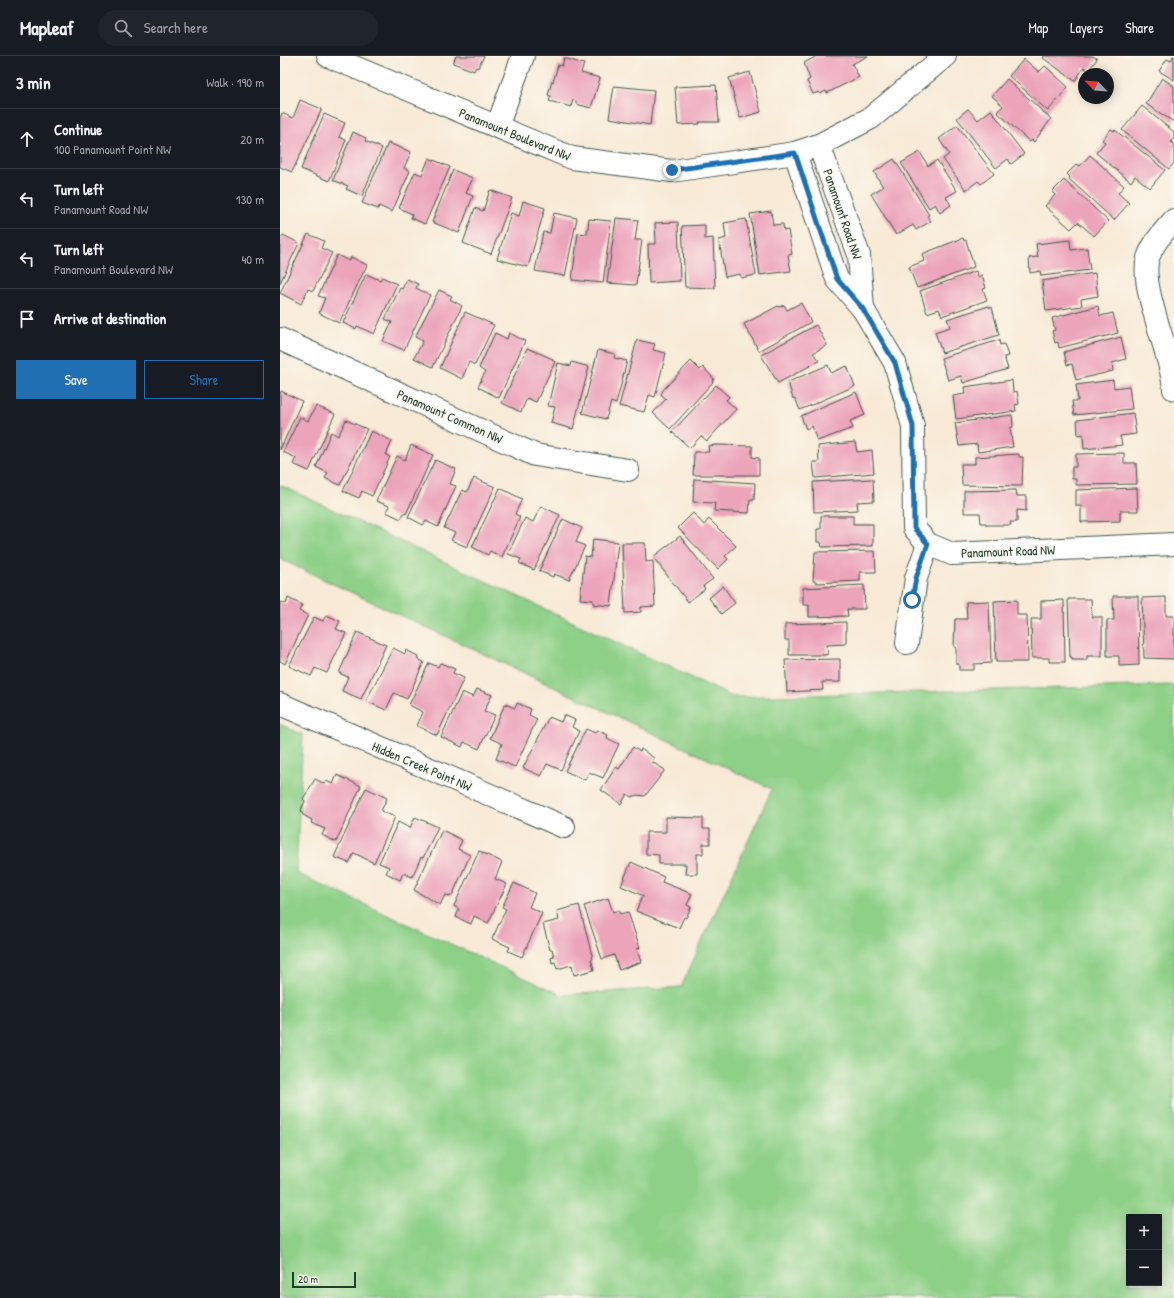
<!DOCTYPE html>
<html lang="en">
<head>
<meta charset="utf-8">
<style>
	body { margin:0; font-family:"Patrick Hand",sans-serif; background:#20242c; color:#f1f3f6 }
	.controls { position:absolute; right:12px; bottom:12px; display:grid; overflow:hidden; border-radius:0px; box-shadow:0 2px 10px #0003 }
	.controls button { width:36px; height:36px; display:grid; place-items:center; padding:0; border:0; border-bottom:1px solid #363941; background:#171b24; color:#f1f3f6; font:20px sans-serif }
	.compass { position:absolute; left:798px; top:12px; width:36px; height:36px; border-radius:50%; background:#171b24; box-shadow:0 2px 10px #0003; rotate:295deg }
	.scale { position:absolute; left:12px; bottom:10px; width:64px; box-sizing:border-box; padding-left:4px; border:2px solid #1f3d34; border-top:0; font-size:11px; line-height:14px; white-space:nowrap; color:#1f3d34; -webkit-text-stroke:3px #fbf7ec; paint-order:stroke }
	.stop { position:absolute; width:12px; height:12px; margin:-9px; border:3px solid #1f6fb2; border-radius:50%; background:#fff }
	.stop.end { background:#1f6fb2; border-color:#fff; box-shadow:0 1px 4px #0008 }
	.list { margin:0; padding:0; list-style:none }
	h2 { display:flex; justify-content:space-between; align-items:center; height:52px; margin:0; padding:0 16px; font-size:17px }
	h2 small { font-size:13px; font-weight:400; color:#9ea1a6 }
	.list li { display:grid; grid-template-columns:26px 1fr auto; gap:12px; align-items:center; box-sizing:border-box; height:60px; padding:0 16px; border-top:1px solid #363941 }
	.list b { display:block; font-size:15px; white-space:nowrap }
	.list p { margin:0; font-size:13px; white-space:nowrap; color:#9ea1a6 }
	.list em { font-size:13px; font-style:normal; color:#9ea1a6 }
	.actions { display:flex; gap:8px; padding:12px 16px }
	.actions a { flex:1; padding:9px 0; border:1px solid #1f6fb2; border-radius:0px; text-align:center; font-size:14px; color:#1f6fb2 }
	.actions .main { background:#1f6fb2; color:#fff }
	.icon { flex:none; width:22px; height:22px; fill:none; stroke:currentColor; stroke-width:2; stroke-linecap:round; stroke-linejoin:round }
	.map { position:relative; flex:none; width:894px; height:1242px; overflow:hidden }
	header { display:flex; align-items:center; gap:24px; box-sizing:border-box; height:56px; padding:0 20px; background:#171b24; border-bottom:1px solid #363941 }
	header strong { font-size:19px }
	nav { display:flex; gap:22px; margin-inline-start:auto; font-size:14px }
	.search { width:280px; height:36px; background:#20242c; display:flex; align-items:center; gap:10px; box-sizing:border-box; padding:0 14px; border-radius:22px; color:#9ea1a6; font-size:15px }
	main { display:flex }
	aside { flex:1; background:#171b24 }
	.map>svg:first-child { display:block }
	.green { fill:#8ed088; stroke:#56865e; fill-rule:evenodd }
	.building { fill:#eca4bb }
	.lines { fill:none; stroke-linecap:round; stroke-linejoin:round }
	.minor-casing { stroke:#40574c; stroke-width:24 }
	.minor { stroke:#fff; stroke-width:22 }
	.route { stroke:#1f6fb2; stroke-width:5 }
	.labels { text-anchor:middle; dominant-baseline:central; stroke-width:3; stroke-linejoin:round; paint-order:stroke }
	.street-label { font-size:13px; fill:#1f3d34; stroke:#fbf7ec }
</style>
</head>
<body>
<header>
<strong>Mapleaf</strong>
<div class="search"><svg class="icon" aria-label="search" viewBox="0 0 24 24"><circle cx="10" cy="10" r="6"/><path d="M15 15l6 6"/></svg>Search here</div>
<nav><a>Map</a><a>Layers</a><a>Share</a></nav>
</header>
<main>
<aside>
<h2>3 min<small>Walk · 190 m</small></h2>
<ul class="list">
<li><svg class="icon" aria-label="ahead" viewBox="0 0 24 24"><path d="M12 20V5M6 11l6-6 6 6"/></svg><div><b>Continue</b><p>100 Panamount Point NW</p></div><em>20 m</em></li>
<li><svg class="icon" aria-label="left" viewBox="0 0 24 24"><path d="M17 20v-9H6M10 6l-5 5 5 5"/></svg><div><b>Turn left</b><p>Panamount Road NW</p></div><em>130 m</em></li>
<li><svg class="icon" aria-label="left" viewBox="0 0 24 24"><path d="M17 20v-9H6M10 6l-5 5 5 5"/></svg><div><b>Turn left</b><p>Panamount Boulevard NW</p></div><em>40 m</em></li>
<li><svg class="icon" aria-label="arrive" viewBox="0 0 24 24"><path d="M6 21V4h12l-3 4 3 4H6"/></svg><div><b>Arrive at destination</b></div></li>
</ul>
<div class="actions"><a class="main">Save</a><a>Share</a></div>
</aside>
<div class="map">
<svg width="894" height="1242" viewBox="0 0 894 1242">
	<rect width="100%" height="100%" fill="#fbf7ec"/>
	<filter id="ink" filterUnits="userSpaceOnUse"><feTurbulence type="fractalNoise" baseFrequency=".025" numOctaves="2"/><feDisplacementMap in="SourceGraphic" scale="8" xChannelSelector="R" yChannelSelector="G"/><feConvolveMatrix kernelMatrix="1 2 1 2 8 2 1 2 1" color-interpolation-filters="sRGB"/></filter>
	<filter id="wash" filterUnits="userSpaceOnUse"><feTurbulence type="fractalNoise" baseFrequency=".012" numOctaves="4" result="noise"/><feDisplacementMap in="SourceGraphic" scale="16" xChannelSelector="R" yChannelSelector="G"/><feGaussianBlur stdDeviation="0.9" result="paint"/><feColorMatrix in="noise" values="0 0 0 0 0 0 0 0 0 0 0 0 0 0 0 0 0 1.4 0 .05"/><feComposite in="paint" operator="in"/></filter>
	<g filter="url(#wash)">
		<rect width="100%" height="100%" fill="#f8ead7"/>
		<!-- green -->
		<path class="green" d="M0,429L453,641L894,629V1242H0V668L23,679L16,817L282,939L401,931L492,733L0,503ZM849,1161H879V1227H849Z"/>
		<g id="blocks">
			<!-- building -->
			<g class="building">
				<polygon points="176,0 204,0 198,12 196,11 194,15 173,7"/>
				<polygon points="537,0 588,0 572,8 579,21 547,37 546,35 540,38 539,36 533,38 527,25 530,23 524,7"/>
				<polygon points="764,0 813,0 817,3 808,15 804,11 795,25 763,2"/>
				<polygon points="893,0 894,0 894,24 879,15 887,3 891,5"/>
				<polygon points="284,2 304,8 301,17 320,22 311,52 296,48 296,45 293,44 291,51 269,45 271,40 268,39 272,25 273,26 278,9 282,10"/>
				<polygon points="744,3 759,16 765,10 788,31 768,55 729,20"/>
				<polygon points="470,16 481,56 460,62 449,22"/>
				<polygon points="882,22 894,30 894,66 866,48"/>
				<polygon points="727,23 771,63 754,86 752,84 750,86 717,56 723,50 712,40"/>
				<polygon points="436,29 439,66 419,66 420,68 398,69 395,31"/>
				<polygon points="334,30 374,34 370,69 329,62"/>
				<polygon points="20,44 42,53 12,116 0,111 0,62 2,57 13,62"/>
				<polygon points="862,50 894,76 894,82 891,86 894,88 894,107 889,113 842,74"/>
				<polygon points="688,53 698,64 711,54 744,98 731,108 728,103 716,112 677,62"/>
				<polygon points="44,58 65,67 59,81 66,84 49,125 21,113"/>
				<polygon points="677,69 714,118 701,128 698,125 686,134 663,103 669,98 659,83"/>
				<polygon points="831,73 834,75 835,74 885,114 870,132 855,120 851,126 816,97 825,86 822,84"/>
				<polygon points="73,76 86,82 85,85 102,92 82,140 66,133 68,130 53,124"/>
				<polygon points="108,87 131,96 124,112 130,115 112,156 99,150 98,153 82,147"/>
				<polygon points="640,96 648,110 657,104 677,135 666,141 671,149 660,157 655,148 649,152 621,107"/>
				<polygon points="810,99 844,130 838,137 849,147 834,164 789,123 790,121 787,118 797,108 800,110"/>
				<polygon points="149,102 170,111 145,168 131,162 132,158 119,152 135,116 142,119"/>
				<polygon points="614,103 649,159 647,160 651,165 636,174 633,169 616,179 591,138 603,131 594,116"/>
				<polygon points="173,114 193,122 186,137 193,140 179,177 152,166"/>
				<polygon points="784,124 828,165 814,180 798,166 791,173 765,150 775,139 772,136"/>
				<polygon points="210,134 232,142 211,198 183,187 195,152 203,155"/>
				<polygon points="243,145 265,152 248,211 217,203 231,157 239,160"/>
				<polygon points="491,155 493,169 503,168 504,175 508,174 512,198 508,199 511,215 480,219 470,158"/>
				<polygon points="274,157 297,162 285,220 255,215 263,176 270,177"/>
				<polygon points="336,162 358,164 355,184 362,184 356,229 327,227"/>
				<polygon points="309,163 331,165 323,227 292,224 298,177 307,178"/>
				<polygon points="466,163 476,219 461,222 460,218 445,221 439,184 446,182 444,167"/>
				<polygon points="398,166 400,225 369,227 368,188 376,188 375,167"/>
				<polygon points="425,169 425,183 433,182 435,232 405,231 402,170"/>
				<polygon points="28,178 44,185 41,192 52,197 33,235 28,233 21,248 0,237"/>
				<polygon points="3,179 19,187 0,227 0,180 2,181"/>
				<polygon points="683,182 684,185 686,184 694,211 637,232 629,211 644,205 642,198"/>
				<polygon points="790,184 791,194 807,192 810,214 761,220 760,215 750,217 749,202 758,201 756,188"/>
				<polygon points="57,199 69,205 71,201 87,209 59,267 39,257 45,242 38,240"/>
				<polygon points="696,215 698,221 702,219 706,232 703,233 707,244 662,260 659,253 647,257 640,235"/>
				<polygon points="815,217 818,240 801,243 802,250 766,255 762,225"/>
				<polygon points="86,218 100,224 102,221 117,228 94,278 77,270 76,273 63,267"/>
				<polygon points="127,223 138,228 136,232 150,239 124,294 103,285 112,266 105,263 120,232 122,233"/>
				<polygon points="159,234 172,240 170,243 182,250 153,311 134,302 143,285 135,281"/>
				<polygon points="521,247 531,266 479,295 464,268 498,250 499,251 504,249 507,254"/>
				<polygon points="709,250 710,252 712,251 719,279 662,297 655,276 670,271 667,263"/>
				<polygon points="818,250 820,260 833,257 838,277 779,292 778,286 775,287 772,275 775,274 772,262"/>
				<polygon points="185,256 214,269 195,309 189,306 182,323 160,312"/>
				<polygon points="536,269 547,289 533,297 539,305 498,327 481,299"/>
				<polygon points="215,277 227,283 229,277 245,285 219,342 198,331 205,316 199,312"/>
				<polygon points="841,281 846,303 832,307 833,315 796,324 792,308 787,309 784,296"/>
				<polygon points="357,284 375,288 373,294 386,297 375,341 369,339 364,356 339,350"/>
				<polygon points="719,284 720,289 724,288 728,300 724,301 728,313 683,327 681,320 668,324 661,302"/>
				<polygon points="247,292 273,303 272,304 275,306 256,346 247,342 241,356 222,347"/>
				<polygon points="318,294 335,298 334,302 347,305 336,348 331,346 326,363 302,357"/>
				<polygon points="411,305 420,314 423,311 434,323 432,325 433,326 390,373 373,357 386,343 381,338 384,333"/>
				<polygon points="292,306 309,311 293,373 271,367 275,351 268,350 278,307 291,310"/>
				<polygon points="548,309 551,317 567,310 575,330 520,354 515,342 513,343 508,326"/>
				<polygon points="732,324 733,336 737,335 739,348 735,349 736,355 676,363 673,340 685,338 684,331"/>
				<polygon points="833,324 834,332 849,330 852,353 794,359 792,345 798,345 796,329"/>
				<polygon points="436,329 449,341 446,344 456,353 427,385 421,380 410,392 392,376"/>
				<polygon points="1,335 22,345 0,394 0,338"/>
				<polygon points="576,336 585,359 570,365 573,372 537,385 532,370 526,373 521,360"/>
				<polygon points="36,350 55,358 29,415 13,408 16,402 3,396 20,361 28,365"/>
				<polygon points="853,357 856,378 840,380 842,389 804,393 803,378 798,379 797,364"/>
				<polygon points="732,359 733,371 730,372 733,391 698,396 697,388 679,390 675,367"/>
				<polygon points="66,364 87,373 60,429 45,422 48,417 36,411 51,376 58,380"/>
				<polygon points="91,375 112,385 106,399 110,401 92,440 82,435 79,442 63,435"/>
				<polygon points="575,386 577,396 592,394 594,417 535,422 533,406 539,406 538,390"/>
				<polygon points="131,389 153,399 126,458 124,457 121,463 106,456 109,450 96,445 117,400 125,404"/>
				<polygon points="437,389 472,390 472,401 479,402 479,419 413,419 414,396 429,396 428,390"/>
				<polygon points="844,397 844,407 856,407 857,428 796,429 796,423 792,423 792,411 796,411 796,398"/>
				<polygon points="739,398 739,401 743,401 742,430 682,429 681,408 695,408 695,401"/>
				<polygon points="155,404 176,413 170,428 176,430 158,471 146,465 143,469 128,461"/>
				<polygon points="194,422 215,431 187,491 171,484 175,477 164,472 182,434 187,436"/>
				<polygon points="414,423 475,427 474,444 470,444 469,457 434,455 435,447 413,446"/>
				<polygon points="593,423 594,445 577,446 578,454 534,456 533,426"/>
				<polygon points="220,432 242,443 235,458 240,461 222,501 210,495 208,499 192,491"/>
				<polygon points="857,432 858,455 840,455 840,465 801,466 801,450 796,450 796,434"/>
				<polygon points="736,434 737,440 746,440 746,455 737,454 737,466 730,466 731,469 706,469 706,467 701,467 700,457 684,457 684,435"/>
				<polygon points="261,450 280,459 254,514 239,507 241,503 228,498 245,462 253,466"/>
				<polygon points="413,457 424,469 429,463 456,490 445,500 448,503 438,513 398,472"/>
				<polygon points="541,460 573,460 573,468 593,468 593,490 542,491 541,486 537,486 537,473 541,473"/>
				<polygon points="283,463 302,472 296,486 305,490 289,524 274,518 273,521 259,515"/>
				<polygon points="400,480 433,523 423,530 425,533 408,546 373,501"/>
				<polygon points="313,483 338,486 331,550 313,548 313,544 300,543 305,500 311,501"/>
				<polygon points="342,487 365,487 366,506 373,505 375,550 361,551 361,556 345,557"/>
				<polygon points="595,495 596,516 580,516 580,525 536,527 536,525 533,525 535,496"/>
				<polygon points="584,529 585,553 567,553 568,560 529,561 529,549 523,549 523,532"/>
				<polygon points="443,530 455,547 441,558 429,542"/>
				<polygon points="833,540 858,540 859,609 839,610 839,600 827,600 827,564 834,564"/>
				<polygon points="886,541 886,560 894,560 894,603 864,602 862,542"/>
				<polygon points="8,542 22,549 19,555 28,559 5,608 0,605 0,546 6,548"/>
				<polygon points="788,543 811,543 812,561 822,561 822,600 807,600 807,604 792,604 792,601 790,601"/>
				<polygon points="737,544 737,559 747,559 748,606 716,606 714,545"/>
				<polygon points="784,544 785,606 769,606 769,602 752,602 751,563 761,563 761,545"/>
				<polygon points="709,545 711,607 694,608 694,614 679,614 679,608 676,608 676,591 674,591 675,563 687,563 686,546"/>
				<polygon points="46,559 60,565 56,573 66,577 47,617 35,612 31,620 9,610 34,561 43,565"/>
				<polygon points="566,566 566,588 547,589 548,598 545,599 509,599 509,584 505,584 505,568"/>
				<polygon points="77,576 106,589 81,643 62,635 68,621 59,617"/>
				<polygon points="113,592 125,598 126,594 138,600 137,603 144,606 127,643 114,637 106,654 86,645"/>
				<polygon points="560,603 560,626 542,626 543,634 507,636 505,604"/>
				<polygon points="149,607 158,611 160,607 175,613 173,617 184,622 157,679 137,670 143,656 129,649"/>
				<polygon points="197,633 212,639 204,655 215,659 199,693 184,686 182,691 161,681 182,636 193,641"/>
				<polygon points="237,647 251,653 249,659 257,663 235,711 216,703 222,688 210,682 225,648 235,652"/>
				<polygon points="284,659 295,664 292,671 299,675 281,714 267,708 261,720 243,712 269,661 281,666"/>
				<polygon points="306,673 315,677 317,674 328,679 327,682 339,688 323,722 309,716 305,724 285,715"/>
				<polygon points="353,691 360,696 361,693 374,702 372,706 385,714 365,740 357,739 351,741 347,738 341,748 321,734 336,711 339,713"/>
				<polygon points="57,719 81,730 56,786 42,779 45,773 31,767 32,764 23,759 21,754 25,745 23,743 35,723 45,728 46,725 53,728"/>
				<polygon points="86,732 107,742 101,755 115,761 94,807 74,797 69,807 54,801"/>
				<polygon points="135,761 158,771 143,802 141,801 132,821 123,817 120,824 106,817 109,811 99,807 118,766 130,772"/>
				<polygon points="386,761 423,762 423,773 430,773 430,788 423,788 423,798 417,798 417,818 405,818 406,808 379,808 379,799 366,798 366,776 386,776"/>
				<polygon points="162,774 182,784 178,793 190,799 172,840 165,839 160,849 134,834"/>
				<polygon points="199,795 222,806 215,823 227,828 208,867 194,860 191,868 176,861 179,853 174,850"/>
				<polygon points="351,806 384,821 382,826 412,838 407,849 411,851 406,862 404,861 399,872 356,855 362,841 364,840 341,830"/>
				<polygon points="234,827 255,837 249,851 262,857 242,901 228,895 230,891 212,883 226,853 222,851"/>
				<polygon points="328,842 333,856 339,854 340,858 348,856 360,892 357,893 361,906 339,914 334,899 322,903 304,850"/>
				<polygon points="299,849 313,903 311,903 314,914 294,919 292,909 277,913 275,906 272,907 271,902 274,901 272,893 270,894 263,868 279,864 277,855"/>
			</g>
		</g>
	</g>
	<g filter="url(#ink)">
		<use href="#blocks" fill-opacity="0" stroke="#40574c" stroke-width="1"/>
		<g class="lines">
			<defs>
				<g id="minor">
					<polyline points="48,0 292,102 392,115 515,97 539,89 591,62 665,0"/>
					<polyline points="217,71 243,0"/>
					<polyline points="539,89 579,199 583,253"/>
					<polyline points="515,97 557,223 583,253 615,307 633,370 634,472 648,488 672,498 894,488"/>
					<path d="M894,164C884,175 873,187 868,202C859,231 892,299 894,333"/>
					<polyline points="0,283 255,399 348,414"/>
					<polyline points="627,587 636,522 648,488"/>
					<polyline points="0,648 284,771"/>
				</g>
			</defs>
			<!-- minor casing -->
			<use href="#minor" class="minor-casing"/>
			<!-- minor -->
			<use href="#minor" class="minor"/>
		</g>
	</g>
	<g class="lines" filter="url(#ink)">
		<!-- route -->
		<polyline class="route" points="392,114 515,97 557,223 583,253 615,307 633,370 634,472 648,488 636,522 632,544"/>
	</g>
	<g class="labels">
		<!-- street labels -->
		<g class="street-label">
			<text transform="translate(235 78) rotate(22)">Panamount Boulevard NW</text>
			<text transform="translate(563 158) rotate(71)">Panamount Road NW</text>
			<text transform="translate(170 360) rotate(24)">Panamount Common NW</text>
			<text transform="translate(728 495) rotate(-2)">Panamount Road NW</text>
			<text transform="translate(142 710) rotate(23)">Hidden Creek Point NW</text>
		</g>
	</g>
</svg>
<div class="controls">
<button>+</button>
<button>−</button>
</div>
<svg class="compass" viewBox="-18 -18 36 36"><path d="M0-13l5 13h-10z" fill="#e53935"/><path d="M0 13l5-13h-10z" fill="#9ea1a6"/></svg>
<div class="scale">20 m</div>
<div class="stop" style="left:632px;top:544px"></div>
<div class="stop end" style="left:392px;top:114px"></div>
</div>
</main>
</body>
</html>
